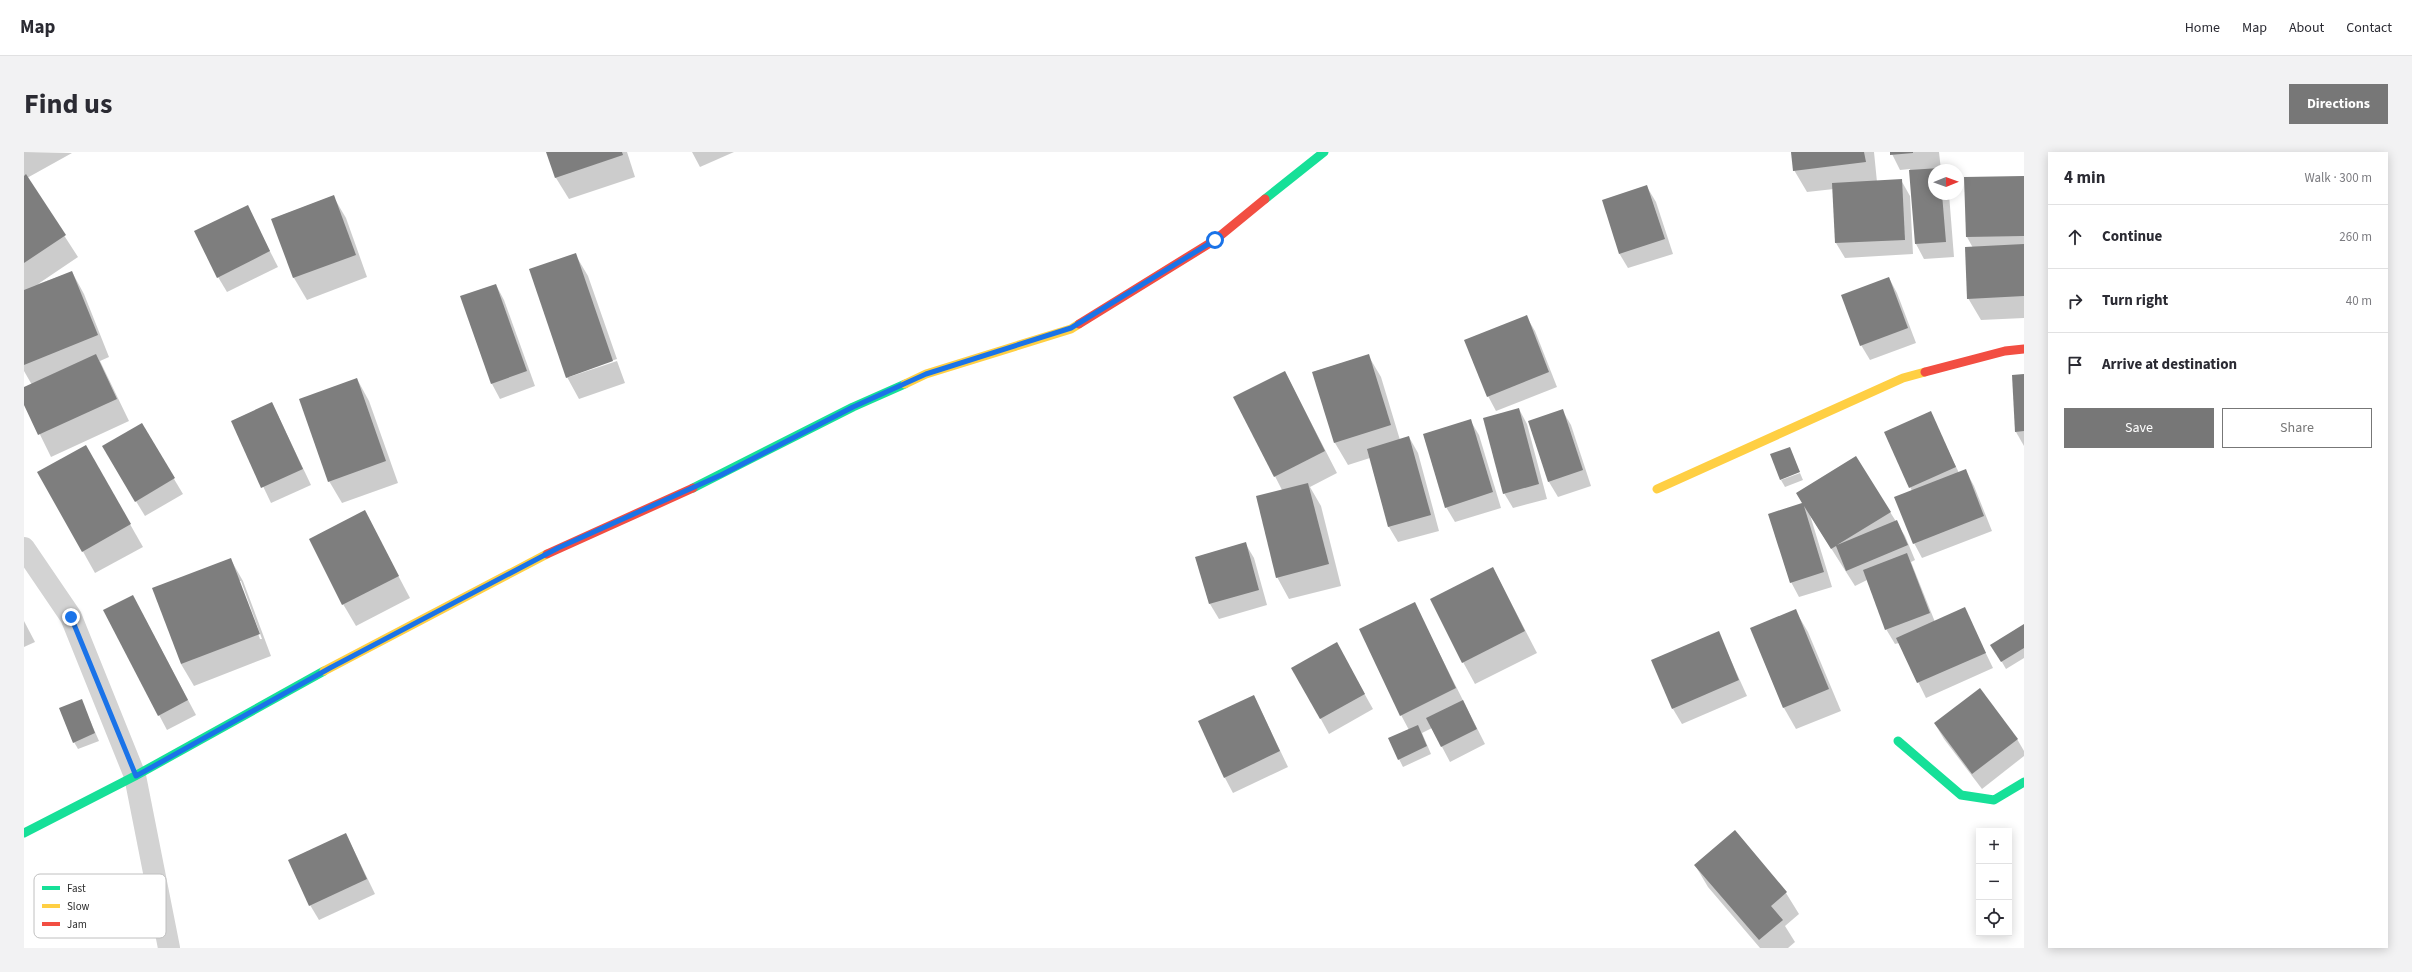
<!DOCTYPE html>
<html lang="en">
<head>
<meta charset="utf-8">
<style>
	body { margin:0; font-family:"Source Sans 3",sans-serif; background:#f2f2f3; color:#2b2b33 }
	.controls { position:absolute; right:12px; bottom:12px; display:grid; overflow:hidden; border-radius:0px; box-shadow:0 2px 10px #0003 }
	.controls button { width:36px; height:36px; display:grid; place-items:center; padding:0; border:0; border-bottom:1px solid #e1e1e2; background:#fff; color:#2b2b33; font:20px sans-serif }
	.compass { position:absolute; left:1904px; top:12px; width:36px; height:36px; border-radius:50%; background:#fff; box-shadow:0 2px 10px #0003; rotate:89deg }
	.stop { position:absolute; width:12px; height:12px; margin:-9px; border:3px solid #1a73e8; border-radius:50%; background:#fff }
	.stop.end { background:#1a73e8; border-color:#fff; box-shadow:0 1px 4px #0008 }
	.list { margin:0; padding:0; list-style:none }
	h2 { display:flex; justify-content:space-between; align-items:center; height:52px; margin:0; padding:0 16px; font-size:17px }
	h2 small { font-size:13px; font-weight:400; color:#7c7c81 }
	.list li { display:grid; grid-template-columns:26px 1fr auto; gap:12px; align-items:center; box-sizing:border-box; height:64px; padding:0 16px; border-top:1px solid #e1e1e2 }
	.list b { display:block; font-size:15px; white-space:nowrap }
	.list em { font-size:13px; font-style:normal; color:#7c7c81 }
	.actions { display:flex; gap:8px; padding:12px 16px }
	.actions a { flex:1; padding:9px 0; border:1px solid #777; border-radius:0px; text-align:center; font-size:14px; color:#777 }
	.actions .main { background:#777; color:#fff }
	.icon { flex:none; width:22px; height:22px; fill:none; stroke:currentColor; stroke-width:2; stroke-linecap:round; stroke-linejoin:round }
	.map { position:relative; flex:none; width:2000px; height:796px; overflow:hidden; border-radius:0px }
	header { display:flex; align-items:center; gap:24px; box-sizing:border-box; height:56px; padding:0 20px; background:#fff; border-bottom:1px solid #e1e1e2 }
	header strong { font-size:19px }
	nav { display:flex; gap:22px; margin-inline-start:auto; font-size:14px }
	.intro { display:flex; align-items:center; justify-content:space-between; box-sizing:border-box; height:96px; padding:0 24px }
	h1 { margin:0; font-size:28px }
	.button { padding:10px 18px; border-radius:0px; background:#777; color:#fff; font-size:14px; font-weight:700 }
	main { display:flex; gap:24px; padding:0 24px }
	aside { flex:1; background:#fff; border-radius:0px; box-shadow:0 2px 10px #0003 }
	.map>svg:first-child { display:block }
	.shadow { fill:#0003; fill-rule:evenodd }
	.building { fill:#7e7e7e }
	.lines { fill:none; stroke-linecap:round; stroke-linejoin:round }
	.street { stroke:#d3d3d3; stroke-width:22 }
	.fast { stroke:#16e098; stroke-width:9 }
	.slow { stroke:#ffcf43; stroke-width:9 }
	.jam { stroke:#f24e42; stroke-width:9 }
	.route { stroke:#1a73e8; stroke-width:5 }
	.key { fill:#fff; stroke:#c0c0c0; stroke-width:1 }
	.key-label { font-size:11px; fill:#2e2e2e }
</style>
</head>
<body>
<header>
<strong>Map</strong>
<nav><a>Home</a><a>Map</a><a>About</a><a>Contact</a></nav>
</header>
<div class="intro"><h1>Find us</h1><a class="button">Directions</a></div>
<main>
<div class="map">
<svg width="2000" height="796" viewBox="0 0 2000 796">
	<rect width="100%" height="100%" fill="#fff"/>
	<!-- shadow -->
	<g class="shadow">
		<polygon points="0,0 48,1 3,26 54,105 14,132 48,120 60,142 85,205 76,209 105,269 27,305 0,250 0,236 8,233 0,219"/>
		<polygon points="523,0 603,0 611,25 545,47 532,26"/>
		<polygon points="668,0 710,0 676,15"/>
		<polygon points="1768,0 1850,0 1853,30 1877,28 1886,44 1889,102 1821,106 1812,91 1810,37 1783,40 1770,18"/>
		<polygon points="1867,0 1915,0 1917,18 1910,18 1910,42 1925,42 1930,105 1900,107 1892,92 1886,17 1876,18"/>
		<polygon points="2000,25 2000,166 1957,168 1944,146 1949,96 1943,85 1942,26"/>
		<polygon points="1623,35 1632,50 1649,102 1604,116 1595,101"/>
		<polygon points="309,44 322,66 343,125 283,148 270,126 248,67"/>
		<polygon points="223,54 254,115 203,140 194,125"/>
		<polygon points="551,102 564,124 593,207 545,223 545,225 593,209 601,231 555,247 543,225"/>
		<polygon points="1865,126 1873,141 1892,191 1846,208 1837,193"/>
		<polygon points="472,133 480,148 511,234 476,247 468,232"/>
		<polygon points="1502,164 1511,179 1533,235 1472,259 1464,244"/>
		<polygon points="1344,203 1357,225 1376,288 1385,285 1394,301 1415,379 1374,390 1365,375 1346,306 1324,313 1311,291 1289,220"/>
		<polygon points="1261,220 1313,321 1286,335 1297,354 1317,434 1265,447 1253,425 1258,338 1211,246"/>
		<polygon points="2000,223 2000,294 1992,280"/>
		<polygon points="333,227 345,249 374,331 318,351 305,329"/>
		<polygon points="248,251 287,333 247,351 208,269"/>
		<polygon points="1495,257 1503,272 1523,347 1489,356 1480,341"/>
		<polygon points="1538,258 1547,273 1567,334 1534,345 1525,330 1505,270"/>
		<polygon points="1906,260 1935,321 1942,319 1950,334 1968,379 1898,406 1890,391 1888,339 1861,281"/>
		<polygon points="1446,268 1455,283 1477,356 1431,370 1422,355"/>
		<polygon points="117,272 159,342 121,364 88,310"/>
		<polygon points="1832,305 1881,384 1891,408 1887,410 1911,470 1940,456 1969,516 1902,546 1875,491 1871,492 1862,477 1843,428 1831,434 1786,363 1808,435 1775,445 1767,430 1779,352"/>
		<polygon points="74,316 119,395 71,421 15,321"/>
		<polygon points="1776,321 1779,328 1761,335 1757,328"/>
		<polygon points="340,359 386,446 332,474 319,452"/>
		<polygon points="1221,391 1230,406 1243,453 1195,467 1186,452 1173,405"/>
		<path d="M207,408L219,429L247,504L170,534L157,512ZM215,429H217L238,487H236Z"/>
		<polygon points="1469,416 1513,501 1451,532 1439,510"/>
		<polygon points="1390,451 1461,592 1426,610 1408,576 1398,581 1407,602 1379,615 1375,607 1385,578 1377,563"/>
		<polygon points="1771,458 1784,480 1817,559 1772,577 1760,556"/>
		<polygon points="117,459 172,563 143,578 135,563"/>
		<polygon points="0,469 11,490 0,495"/>
		<polygon points="2000,473 2000,506 1982,517 1968,493"/>
		<polygon points="1694,480 1723,544 1658,572 1649,557"/>
		<polygon points="1321,507 1349,557 1305,582 1269,516"/>
		<polygon points="1230,544 1264,615 1209,641 1201,626"/>
		<polygon points="57,548 75,589 54,597 50,590"/>
		<polygon points="1911,572 1993,587 2000,599 2000,604 1958,637 1920,587"/>
		<polygon points="322,682 351,742 295,768 286,753"/>
		<polygon points="1671,713 1762,741 1775,762 1761,774 1771,790 1764,796 1736,796 1684,735"/>
	</g>
	<!-- building -->
	<g class="building">
		<polygon points="522,0 598,0 599,3 531,26"/>
		<polygon points="1767,0 1840,0 1842,10 1769,19"/>
		<polygon points="1866,0 1889,0 1889,1 1866,3"/>
		<polygon points="1916,16 1916,18 1910,18 1910,42 1918,42 1922,90 1891,92 1885,18"/>
		<polygon points="2,22 42,83 0,111 0,24"/>
		<polygon points="2000,24 2000,84 1942,85 1940,25"/>
		<polygon points="1878,27 1881,88 1811,91 1808,31"/>
		<polygon points="1623,33 1641,87 1595,102 1578,48"/>
		<polygon points="310,43 332,103 269,126 247,67"/>
		<polygon points="224,53 246,99 193,126 170,79"/>
		<polygon points="2000,92 2000,144 1943,147 1941,95"/>
		<polygon points="552,101 589,209 542,226 505,117"/>
		<polygon points="48,119 74,183 0,213 0,138"/>
		<polygon points="1865,125 1884,176 1836,194 1817,143"/>
		<polygon points="472,132 503,219 467,232 436,144"/>
		<polygon points="1503,163 1525,220 1463,245 1440,188"/>
		<polygon points="72,202 93,247 14,283 0,253 0,235"/>
		<polygon points="1345,202 1367,273 1310,291 1288,220"/>
		<polygon points="1261,219 1301,299 1250,325 1209,245"/>
		<polygon points="2000,222 2000,279 1991,280 1988,223"/>
		<polygon points="333,226 362,309 304,330 275,247"/>
		<polygon points="248,250 279,317 237,336 207,269"/>
		<polygon points="1495,256 1515,332 1479,342 1459,266"/>
		<polygon points="1539,257 1559,318 1524,330 1504,269"/>
		<polygon points="1907,259 1932,315 1885,336 1860,280"/>
		<polygon points="1447,267 1469,340 1421,356 1399,282"/>
		<polygon points="118,271 151,326 111,350 78,294"/>
		<polygon points="1385,284 1407,363 1364,375 1343,297"/>
		<polygon points="62,293 107,372 58,400 13,320"/>
		<polygon points="1766,295 1776,320 1756,328 1746,302"/>
		<polygon points="1832,304 1867,360 1813,393 1873,368 1884,393 1822,419 1812,394 1807,397 1780,354 1800,420 1766,431 1744,362 1778,351 1772,341"/>
		<polygon points="1942,317 1960,364 1889,392 1870,345"/>
		<polygon points="1284,331 1305,412 1252,426 1232,344"/>
		<polygon points="341,358 375,424 318,453 285,387"/>
		<polygon points="1222,390 1235,438 1185,452 1171,405"/>
		<polygon points="1883,401 1906,461 1861,478 1839,418"/>
		<polygon points="207,406 236,482 157,512 128,436"/>
		<polygon points="1469,415 1501,479 1438,511 1406,447"/>
		<polygon points="109,443 164,548 134,564 79,458"/>
		<polygon points="1391,450 1432,536 1376,564 1335,477"/>
		<polygon points="1941,455 1962,501 1893,531 1872,486"/>
		<polygon points="1772,457 1805,537 1759,556 1726,476"/>
		<polygon points="2000,472 2000,496 1977,510 1966,493"/>
		<polygon points="1695,479 1715,528 1648,557 1627,508"/>
		<polygon points="1313,490 1341,542 1296,567 1267,516"/>
		<polygon points="1956,536 1994,587 1948,622 1910,571"/>
		<polygon points="1230,543 1256,599 1200,626 1174,569"/>
		<polygon points="58,547 71,581 49,591 35,556"/>
		<polygon points="1439,548 1453,577 1417,595 1402,566"/>
		<polygon points="1394,573 1403,594 1374,608 1364,586"/>
		<polygon points="1711,678 1763,740 1747,754 1759,768 1735,788 1670,713"/>
		<polygon points="322,681 343,727 285,754 264,708"/>
	</g>
	<g class="lines">
		<!-- street -->
		<polyline class="street" points="0,396 47,465 111,624 145,796"/>
		<!-- fast -->
		<g class="fast">
			<polyline points="1241,47 1300,0"/>
			<polyline points="669,336 829,255 881,232"/>
			<polyline points="1874,589 1937,643 1970,648 2000,630"/>
			<polyline points="0,681 111,624 300,519"/>
		</g>
		<!-- slow -->
		<g class="slow">
			<polyline points="881,232 902,222 1047,177 1055,172"/>
			<polyline points="1633,337 1879,226 1901,220"/>
			<polyline points="300,519 523,402"/>
		</g>
		<!-- jam -->
		<g class="jam">
			<polyline points="1055,172 1191,88 1241,47"/>
			<polyline points="1901,220 1981,199 2000,197"/>
			<polyline points="523,402 669,336"/>
		</g>
	</g>
	<g class="lines">
		<!-- route -->
		<polyline class="route" points="47,465 112,624 306,516 534,396 697,323 829,255 902,222 1047,176 1191,88"/>
	</g>
	<!-- legend -->
	<rect x="10" y="722" width="132" height="64" rx="6" class="key"/>
	<rect x="18" y="734" width="18" height="4" fill="#16e098"/>
	<rect x="18" y="752" width="18" height="4" fill="#ffcf43"/>
	<rect x="18" y="770" width="18" height="4" fill="#f24e42"/>
	<g class="key-label">
		<text x="43" y="740">Fast</text>
		<text x="43" y="758">Slow</text>
		<text x="43" y="776">Jam</text>
	</g>
</svg>
<div class="controls">
<button>+</button>
<button>−</button>
<button><svg class="icon" aria-label="locate" viewBox="0 0 24 24"><circle cx="12" cy="12" r="6"/><path d="M12 2v4M12 18v4M2 12h4M18 12h4"/></svg></button>
</div>
<svg class="compass" viewBox="-18 -18 36 36"><path d="M0-13l5 13h-10z" fill="#e53935"/><path d="M0 13l5-13h-10z" fill="#7c7c81"/></svg>
<div class="stop" style="left:1191px;top:88px"></div>
<div class="stop end" style="left:47px;top:465px"></div>
</div>
<aside>
<h2>4 min<small>Walk · 300 m</small></h2>
<ul class="list">
<li><svg class="icon" aria-label="ahead" viewBox="0 0 24 24"><path d="M12 20V5M6 11l6-6 6 6"/></svg><div><b>Continue</b></div><em>260 m</em></li>
<li><svg class="icon" aria-label="right" viewBox="0 0 24 24"><path d="M7 20v-9h11M14 6l5 5-5 5"/></svg><div><b>Turn right</b></div><em>40 m</em></li>
<li><svg class="icon" aria-label="arrive" viewBox="0 0 24 24"><path d="M6 21V4h12l-3 4 3 4H6"/></svg><div><b>Arrive at destination</b></div></li>
</ul>
<div class="actions"><a class="main">Save</a><a>Share</a></div>
</aside>
</main>
</body>
</html>
